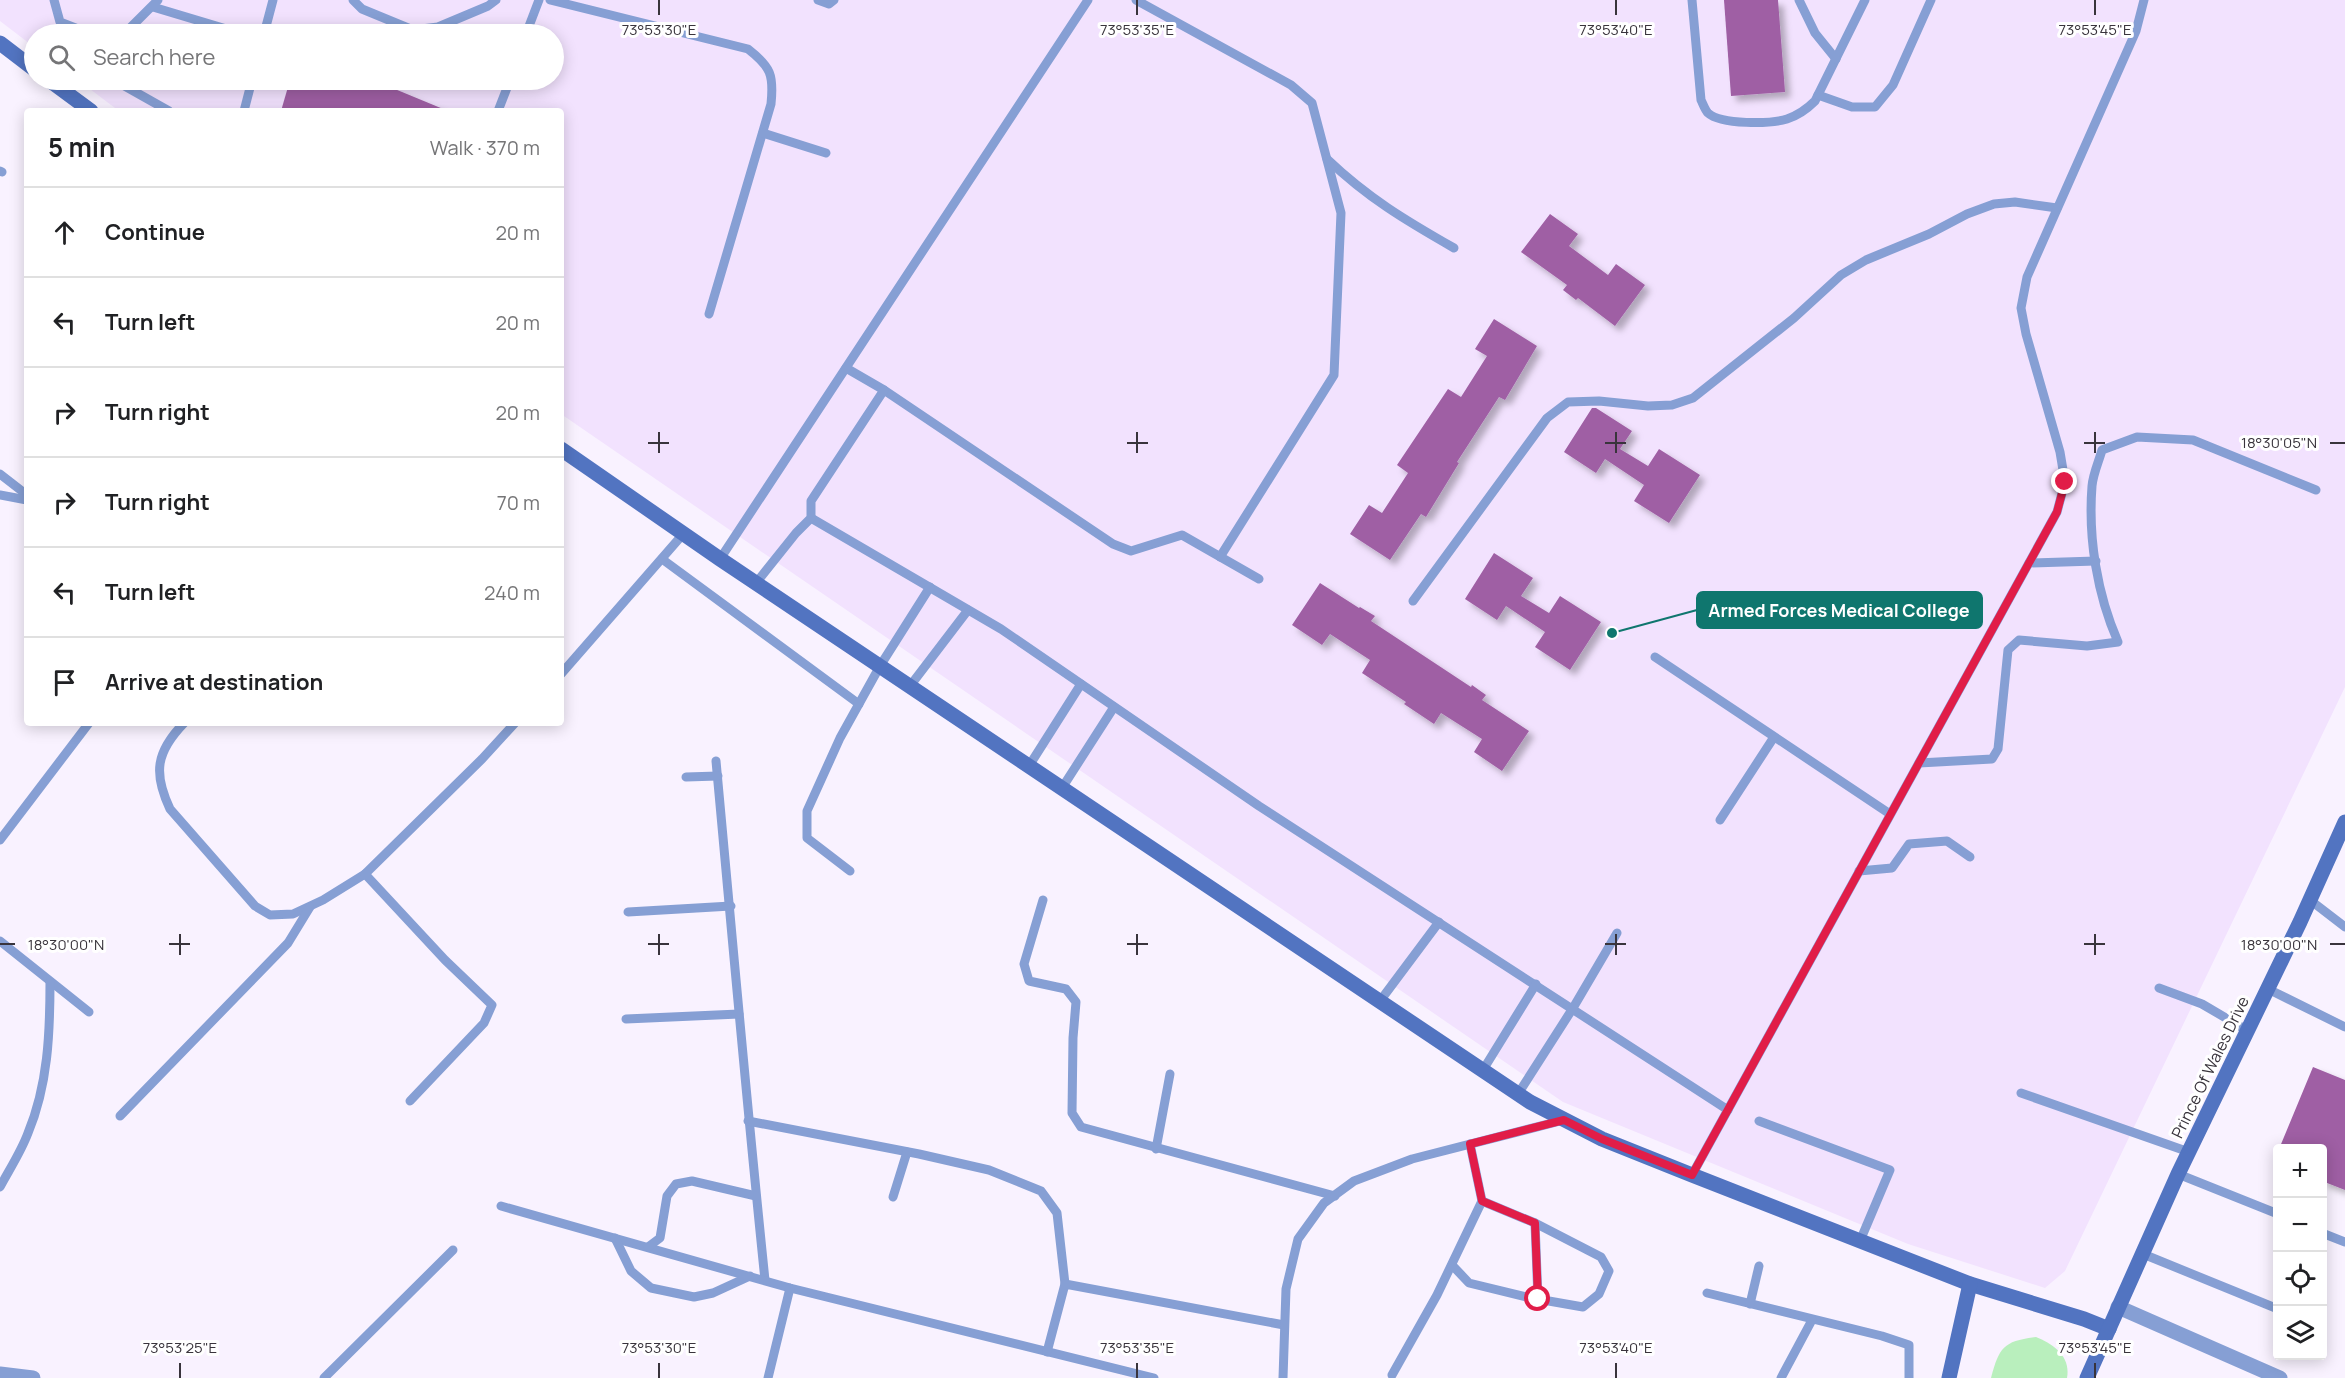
<!DOCTYPE html>
<html lang="en">
<head>
<meta charset="utf-8">
<style>
	body { margin:0; font-family:Manrope,sans-serif; background:#f6f6f6; color:#202124 }
	.controls { position:absolute; right:18px; bottom:18px; display:grid; overflow:hidden; border-radius:6px; box-shadow:0 3px 15px #0003 }
	.controls button { width:54px; height:54px; display:grid; place-items:center; padding:0; border:0; border-bottom:2px solid #e0e0e0; background:#fff; color:#202124; font:30px sans-serif }
	.stop { position:absolute; width:18px; height:18px; margin:-14px; border:4px solid #e11d48; border-radius:50%; background:#fff }
	.stop.end { background:#e11d48; border-color:#fff; box-shadow:0 2px 6px #0008 }
	.list { margin:0; padding:0; list-style:none }
	h2 { display:flex; justify-content:space-between; align-items:center; height:78px; margin:0; padding:0 24px; font-size:26px }
	h2 small { font-size:20px; font-weight:400; color:#757577 }
	.list li { display:grid; grid-template-columns:39px 1fr auto; gap:18px; align-items:center; box-sizing:border-box; height:90px; padding:0 24px; border-top:2px solid #e0e0e0 }
	.list b { display:block; font-size:22px; white-space:nowrap }
	.list em { font-size:20px; font-style:normal; color:#757577 }
	.icon { flex:none; width:33px; height:33px; fill:none; stroke:currentColor; stroke-width:2; stroke-linecap:round; stroke-linejoin:round }
	.map { position:relative; flex:none; width:2345px; height:1378px; overflow:hidden }
	.search { position:absolute; background:#fff; box-shadow:0 3px 15px #0003; left:24px; top:24px; width:540px; height:66px; display:flex; align-items:center; gap:15px; box-sizing:border-box; padding:0 21px; border-radius:33px; color:#757577; font-size:22px }
	.panel { position:absolute; background:#fff; box-shadow:0 3px 15px #0003; left:24px; top:108px; width:540px; height:618px; border-radius:6px }
	.map>svg:first-child { display:block }
	.built { fill:#f2e2fe }
	.green { fill:#b9efbd }
	.building { fill:#9f5fa4; filter:url(#shadow) }
	.lines { fill:none; stroke-linecap:round; stroke-linejoin:round }
	.lane { stroke:#869fd4; stroke-width:9 }
	.street { stroke:#869fd4; stroke-width:15 }
	.secondary { stroke:#5274c1; stroke-width:15 }
	.route { stroke:#e11d48; stroke-width:8 }
	.ticks { fill:none; stroke:#39343c; stroke-width:2 }
	.labels { text-anchor:middle; dominant-baseline:central; stroke-width:6; stroke-linejoin:round; paint-order:stroke }
	.street-label { font-size:16px; fill:#39343c; stroke:#fff }
	.ticks-label { font-size:15px; text-anchor:middle; fill:#39343c; stroke:#fff; stroke-width:6; stroke-linejoin:round; paint-order:stroke }
	.leader { fill:none; stroke:#0f766e; stroke-width:2 }
	.callout-dot { fill:#0f766e; stroke:#fff; stroke-width:2 }
	.callout { fill:#0f766e; stroke:#0f766e; stroke-width:2 }
	.callout-label { font-size:18px; text-anchor:middle; font-weight:bold; fill:#fff }
</style>
</head>
<body>
<div class="map">
<svg width="2345" height="1378" viewBox="0 0 2345 1378">
	<defs>
		<filter id="shadow"><feDropShadow dx="5.5" dy="5.5" stdDeviation="3" flood-color="#0004"/></filter>
	</defs>
	<rect width="100%" height="100%" fill="#f9f2ff"/>
	<!-- built -->
	<polygon class="built" points="0,0 2345,0 2345,687 2065,1271 2045,1288 1908,1244 1563,1102 561,414 561,111 119,111 78,80 554,80 554,34 34,34 34,47 0,21"/>
	<!-- green -->
	<path class="green" d="M2036,1337C2053,1344 2071,1356 2067,1378H1991C1999,1347 2004,1341 2036,1337Z"/>
	<!-- building -->
	<g class="building">
		<polygon points="1724,0 1778,0 1785,92 1731,96"/>
		<polygon points="290,80 373,80 448,111 281,111"/>
		<polygon points="1550,214 1578,234 1569,246 1608,275 1616,264 1645,285 1615,326 1578,298 1576,300 1563,290 1567,285 1521,252"/>
		<polygon points="1494,319 1537,346 1505,400 1499,397 1457,462 1459,463 1426,517 1421,514 1390,560 1350,534 1369,505 1382,513 1408,473 1397,465 1448,389 1461,397 1487,356 1475,349"/>
		<polygon points="1592,408 1596,408 1632,431 1620,449 1648,466 1659,449 1700,475 1669,523 1634,501 1644,485 1605,459 1596,473 1564,452"/>
		<polygon points="1494,553 1533,578 1521,596 1549,613 1560,596 1601,622 1570,670 1535,647 1545,632 1506,606 1497,620 1465,599"/>
		<polygon points="1320,583 1359,608 1360,607 1375,616 1371,621 1471,687 1472,685 1486,695 1482,700 1529,731 1502,771 1474,752 1482,739 1441,713 1434,724 1404,704 1406,702 1362,673 1370,660 1330,634 1322,645 1292,625"/>
		<polygon points="2313,1067 2345,1080 2345,1190 2322,1181 2322,1149 2279,1149"/>
	</g>
	<g class="lines">
		<!-- lane -->
		<g class="lane">
			<polyline points="54,0 60,22 91,34"/>
			<polyline points="353,0 362,9 413,30 438,27 488,6 496,0"/>
			<path d="M550,0L748,49C771,67 774,75 771,104L709,314"/>
			<polyline points="818,0 829,4 834,0"/>
			<polyline points="1136,0 1291,85 1312,103 1341,213 1334,375 1220,557"/>
			<path d="M1692,0L1701,100C1703,104 1705,110 1708,113C1721,125 1771,124 1787,119C1799,115 1807,109 1815,101L1865,0"/>
			<polyline points="1799,0 1815,33 1836,59"/>
			<polyline points="153,7 243,34"/>
			<polyline points="124,34 158,0"/>
			<polyline points="264,34 273,0"/>
			<polyline points="526,34 539,0"/>
			<polyline points="114,80 169,111"/>
			<polyline points="64,91 77,80"/>
			<polyline points="1818,95 1852,107 1875,107 1893,85 1931,0"/>
			<polyline points="244,111 252,80"/>
			<polyline points="498,111 510,80"/>
			<polyline points="763,133 826,153"/>
			<path d="M1327,159C1368,198 1405,220 1454,248"/>
			<polyline points="0,171 2,172"/>
			<polyline points="846,368 884,390 1113,544 1131,551 1182,535 1259,579"/>
			<polyline points="0,474 27,495"/>
			<polyline points="0,495 27,500"/>
			<polyline points="811,518 1001,629 1259,806 1728,1110"/>
			<polyline points="662,559 859,704"/>
			<polyline points="720,559 1088,0"/>
			<polyline points="2029,563 2096,561"/>
			<polyline points="756,583 796,533 811,518 811,501 884,390"/>
			<polyline points="1413,601 1547,418 1568,402 1599,401 1648,406 1672,405 1693,398 1794,318 1841,275 1866,260 1929,234 1967,214 1994,204 2015,202 2057,208"/>
			<polyline points="1655,657 1890,814"/>
			<polyline points="561,674 684,533"/>
			<polyline points="910,686 968,610"/>
			<path d="M184,723C156,752 153,773 170,809L255,906L270,915L293,914L323,900L365,874L482,759L515,723"/>
			<path d="M716,761C732,934 747,1107 765,1280"/>
			<path d="M1919,763L1992,759L1998,749L2008,650L2019,640L2087,646L2118,642C2097,594 2088,538 2092,486C2093,474 2099,461 2102,450L2137,437L2193,440L2316,490"/>
			<polyline points="1029,766 1081,684"/>
			<polyline points="686,777 718,776"/>
			<polyline points="1062,788 1114,707"/>
			<polyline points="1720,820 1774,737"/>
			<polyline points="0,840 89,723"/>
			<polyline points="850,871 807,838 807,811 840,738 880,666 930,587"/>
			<polyline points="1859,871 1892,868 1909,844 1947,841 1970,857"/>
			<polyline points="365,874 445,960 492,1005 484,1023 410,1101"/>
			<polyline points="1043,900 1024,964 1029,981 1066,989 1076,1002 1073,1038 1072,1113 1081,1127 1335,1196"/>
			<polyline points="2310,900 2345,927"/>
			<polyline points="628,912 731,906"/>
			<polyline points="0,941 89,1012"/>
			<polyline points="2159,988 2202,1004 2248,1031"/>
			<polyline points="2268,989 2345,1027"/>
			<polyline points="1380,1001 1439,922"/>
			<polyline points="626,1019 739,1014"/>
			<polyline points="1483,1070 1536,984"/>
			<polyline points="2021,1093 2189,1152"/>
			<polyline points="1518,1094 1573,1008 1617,933"/>
			<polyline points="120,1116 288,943 310,907"/>
			<polyline points="748,1121 919,1154 989,1170 1041,1191 1057,1213 1065,1284"/>
			<polyline points="1759,1121 1890,1170 1860,1241"/>
			<polyline points="1156,1149 1170,1074"/>
			<polyline points="2178,1174 2278,1214"/>
			<polyline points="1692,1175 2057,512 2065,482 2060,452 2026,334 2021,308 2027,277 2136,31 2144,0"/>
			<path d="M0,1187C9,1170 21,1152 28,1133C48,1085 50,1033 50,982"/>
			<polyline points="893,1197 907,1152"/>
			<polyline points="501,1206 790,1288 1154,1378"/>
			<polyline points="1535,1223 1538,1299"/>
			<polyline points="2322,1233 2345,1242"/>
			<polyline points="615,1238 631,1271 651,1288 694,1297 713,1293 750,1276"/>
			<polyline points="648,1247 660,1238 667,1196 676,1184 692,1181 756,1196"/>
			<polyline points="2143,1254 2278,1309"/>
			<polyline points="1452,1265 1469,1283 1526,1297 1583,1307 1599,1294 1609,1271 1601,1257 1535,1223 1482,1201"/>
			<polyline points="1707,1293 1882,1336 1909,1345 1909,1378"/>
			<polyline points="1750,1304 1759,1266"/>
			<polyline points="1047,1352 1065,1284 1284,1325"/>
			<polyline points="1392,1375 1437,1295 1482,1201 1470,1144"/>
			<polyline points="324,1378 453,1250"/>
			<polyline points="768,1378 790,1288"/>
			<polyline points="1283,1378 1286,1289 1298,1239 1324,1203 1354,1181 1412,1159 1564,1120"/>
			<polyline points="1781,1378 1812,1320"/>
		</g>
		<!-- street -->
		<g class="street">
			<polyline points="2118,1307 2280,1378"/>
			<polyline points="0,1374 33,1378"/>
		</g>
		<!-- secondary -->
		<g class="secondary">
			<polyline points="0,43 34,69"/>
			<polyline points="49,80 91,111"/>
			<polyline points="561,449 720,559 1530,1102 1602,1139 1692,1175 1970,1284 2084,1319 2109,1329"/>
			<polyline points="1949,1378 1970,1284"/>
			<polyline points="2087,1378 2178,1174 2300,922 2345,822"/>
		</g>
	</g>
	<g class="lines">
		<!-- route -->
		<polyline class="route" points="1538,1299 1535,1223 1482,1201 1470,1144 1564,1120 1602,1139 1692,1175 2057,512 2065,482"/>
	</g>
	<!-- ticks -->
	<path class="ticks" d="M659,0V15M1137,0V15M1616,0V15M2095,0V15M659,432V453M1137,432V453M1616,432V453M2095,432V453M648,443H669M1127,443H1148M1605,443H1626M2084,443H2105M2330,443H2345M180,934V955M659,934V955M1137,934V955M1616,934V955M2095,934V955M0,944H15M169,944H190M648,944H669M1127,944H1148M1605,944H1626M2084,944H2105M2330,944H2345M180,1363V1378M659,1363V1378M1137,1363V1378M1616,1363V1378M2095,1363V1378"/>
	<g class="labels">
		<!-- street labels -->
		<g class="street-label">
			<text transform="translate(2210 1067) rotate(-64)">Prince Of Wales Drive</text>
		</g>
	</g>
	<g class="ticks-label">
		<text x="659" y="35">73°53'30"E</text>
		<text x="1137" y="35">73°53'35"E</text>
		<text x="1616" y="35">73°53'40"E</text>
		<text x="2095" y="35">73°53'45"E</text>
		<text x="2279" y="448">18°30'05"N</text>
		<text x="66" y="950">18°30'00"N</text>
		<text x="2279" y="950">18°30'00"N</text>
		<text x="180" y="1353">73°53'25"E</text>
		<text x="659" y="1353">73°53'30"E</text>
		<text x="1137" y="1353">73°53'35"E</text>
		<text x="1616" y="1353">73°53'40"E</text>
		<text x="2095" y="1353">73°53'45"E</text>
	</g>
	<!-- callouts -->
	<path class="leader" d="M1612 633L1697 610"/>
	<circle class="callout-dot" cx="1612" cy="633" r="6"/>
	<rect class="callout" x="1697" y="592" width="285" height="36" rx="6"/>
	<g class="callout-label">
		<text x="1839" y="617">Armed Forces Medical College</text>
	</g>
</svg>
<div class="controls">
<button>+</button>
<button>−</button>
<button><svg class="icon" aria-label="locate" viewBox="0 0 24 24"><circle cx="12" cy="12" r="6"/><path d="M12 2v4M12 18v4M2 12h4M18 12h4"/></svg></button>
<button><svg class="icon" aria-label="layers" viewBox="0 0 24 24"><path d="M12 4l9 5-9 5-9-5zM3 14l9 5 9-5"/></svg></button>
</div>
<div class="stop" style="left:1538px;top:1299px"></div>
<div class="stop end" style="left:2065px;top:482px"></div>
<div class="search"><svg class="icon" aria-label="search" viewBox="0 0 24 24"><circle cx="10" cy="10" r="6"/><path d="M15 15l6 6"/></svg>Search here</div>
<section class="panel">
<h2>5 min<small>Walk · 370 m</small></h2>
<ul class="list">
<li><svg class="icon" aria-label="ahead" viewBox="0 0 24 24"><path d="M12 20V5M6 11l6-6 6 6"/></svg><div><b>Continue</b></div><em>20 m</em></li>
<li><svg class="icon" aria-label="left" viewBox="0 0 24 24"><path d="M17 20v-9H6M10 6l-5 5 5 5"/></svg><div><b>Turn left</b></div><em>20 m</em></li>
<li><svg class="icon" aria-label="right" viewBox="0 0 24 24"><path d="M7 20v-9h11M14 6l5 5-5 5"/></svg><div><b>Turn right</b></div><em>20 m</em></li>
<li><svg class="icon" aria-label="right" viewBox="0 0 24 24"><path d="M7 20v-9h11M14 6l5 5-5 5"/></svg><div><b>Turn right</b></div><em>70 m</em></li>
<li><svg class="icon" aria-label="left" viewBox="0 0 24 24"><path d="M17 20v-9H6M10 6l-5 5 5 5"/></svg><div><b>Turn left</b></div><em>240 m</em></li>
<li><svg class="icon" aria-label="arrive" viewBox="0 0 24 24"><path d="M6 21V4h12l-3 4 3 4H6"/></svg><div><b>Arrive at destination</b></div></li>
</ul>
</section>
</div>
</body>
</html>
